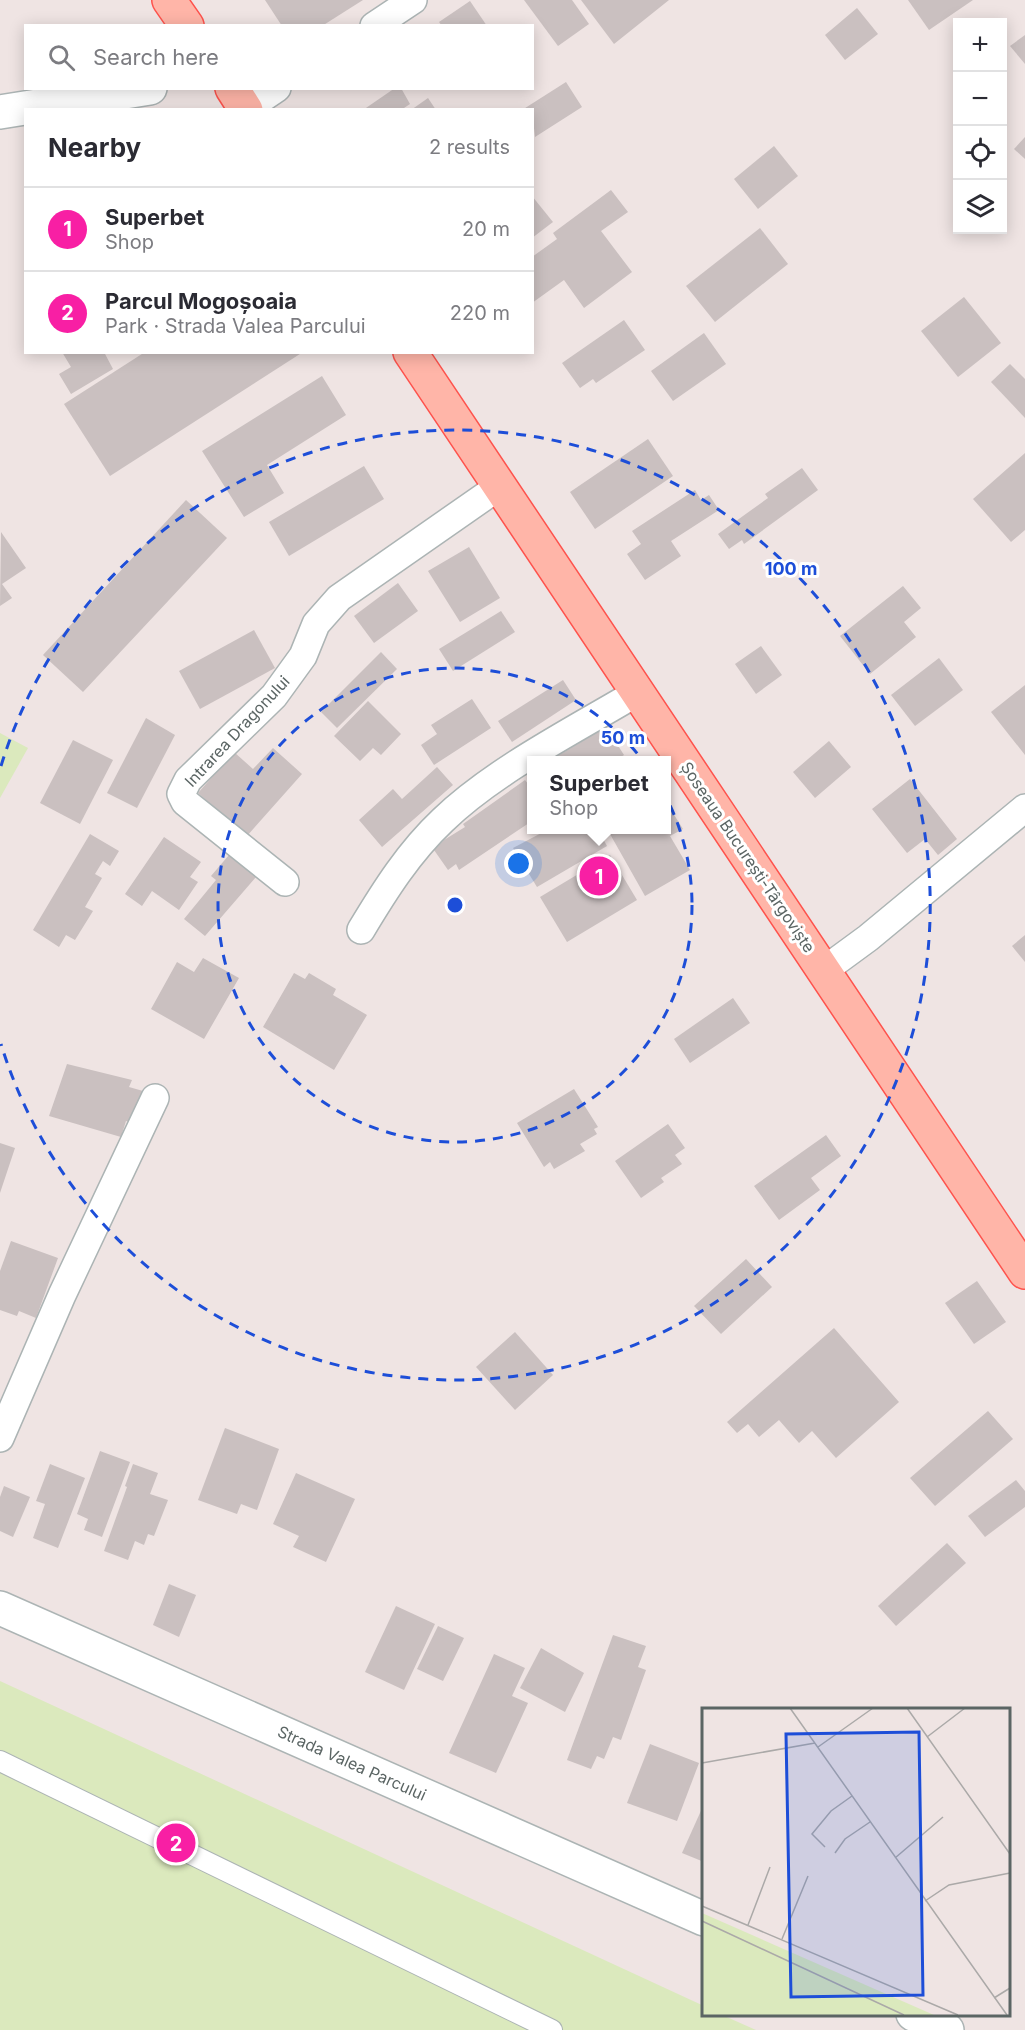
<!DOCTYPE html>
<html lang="en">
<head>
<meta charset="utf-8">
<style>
	body { margin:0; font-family:Inter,sans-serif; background:#f2f2f3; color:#2b2b33 }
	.controls { position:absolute; right:18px; top:18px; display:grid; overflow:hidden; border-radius:0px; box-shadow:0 3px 15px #0003 }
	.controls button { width:54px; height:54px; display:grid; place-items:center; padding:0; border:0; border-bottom:2px solid #e1e1e2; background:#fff; color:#2b2b33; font:30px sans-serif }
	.you { position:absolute; left:519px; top:864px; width:21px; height:21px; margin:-15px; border:4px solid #fff; border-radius:50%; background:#1a73e8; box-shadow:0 0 0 9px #1a73e833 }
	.badge { display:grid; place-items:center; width:39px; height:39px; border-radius:50%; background:#f81fa4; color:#fff; font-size:20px; font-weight:700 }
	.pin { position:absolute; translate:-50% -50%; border:3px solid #fff; box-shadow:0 2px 6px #0006 }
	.popup { position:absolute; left:527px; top:756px; width:144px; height:78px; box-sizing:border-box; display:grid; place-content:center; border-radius:0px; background:#fff; filter:drop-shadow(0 2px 4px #0005); font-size:20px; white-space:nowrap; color:#7c7c81 }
	.popup b { font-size:22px; color:#2b2b33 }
	.popup::after { content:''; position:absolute; left:50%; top:100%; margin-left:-12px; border:12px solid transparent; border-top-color:#fff }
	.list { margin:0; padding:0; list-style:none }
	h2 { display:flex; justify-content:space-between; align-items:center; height:78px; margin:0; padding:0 24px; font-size:26px }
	h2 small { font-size:20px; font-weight:400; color:#7c7c81 }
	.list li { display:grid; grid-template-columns:39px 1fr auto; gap:18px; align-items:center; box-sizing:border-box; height:84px; padding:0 24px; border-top:2px solid #e1e1e2 }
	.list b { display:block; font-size:22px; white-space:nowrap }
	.list p { margin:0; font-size:20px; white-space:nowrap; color:#7c7c81 }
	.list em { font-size:20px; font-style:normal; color:#7c7c81 }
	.icon { flex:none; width:33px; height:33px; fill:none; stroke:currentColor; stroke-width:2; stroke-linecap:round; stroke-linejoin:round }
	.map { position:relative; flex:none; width:1025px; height:2030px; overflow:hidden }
	.search { position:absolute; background:#fff; box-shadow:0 3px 15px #0003; left:24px; top:24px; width:510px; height:66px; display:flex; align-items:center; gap:15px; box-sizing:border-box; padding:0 21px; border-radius:0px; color:#7c7c81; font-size:22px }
	.panel { position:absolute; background:#fff; box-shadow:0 3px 15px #0003; left:24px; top:108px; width:510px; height:246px; border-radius:0px }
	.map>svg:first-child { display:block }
	.green { fill:#dbe9bd }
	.building { fill:#cac0c0 }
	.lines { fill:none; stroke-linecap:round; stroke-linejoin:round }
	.pedestrian-casing { stroke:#acb4b4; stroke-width:22 }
	.minor-casing { stroke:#acb4b4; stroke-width:30 }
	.tertiary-casing { stroke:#acb4b4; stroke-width:36 }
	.primary-casing { stroke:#fe534d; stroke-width:36 }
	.pedestrian { stroke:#fff; stroke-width:20 }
	.minor { stroke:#fff; stroke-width:27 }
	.tertiary { stroke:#fff; stroke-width:33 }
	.primary { stroke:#ffb5a8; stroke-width:33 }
	.ring { fill:none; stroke:#1d4ed8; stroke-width:3; stroke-dasharray:10 8 }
	.labels { text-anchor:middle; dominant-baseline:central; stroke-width:6; stroke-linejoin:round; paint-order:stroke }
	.street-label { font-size:16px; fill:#5b6564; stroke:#fff }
	.inset-road { fill:none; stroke:#aba9a8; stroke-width:1.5 }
	.view { fill:#1d4ed8; fill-opacity:0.15; stroke:#1d4ed8; stroke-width:3 }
	.inset-edge { fill:none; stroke:#5b6564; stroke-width:3 }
	.centre { fill:#1d4ed8; stroke:#fff; stroke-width:3 }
	.ring-label { font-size:18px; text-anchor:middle; font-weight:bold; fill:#1d4ed8; stroke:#fff; stroke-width:6; stroke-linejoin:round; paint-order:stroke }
</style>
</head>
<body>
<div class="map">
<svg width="1025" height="2030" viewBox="0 0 1025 2030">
	<rect width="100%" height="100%" fill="#efe4e3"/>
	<!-- green -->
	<g class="green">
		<polygon points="0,733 28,748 0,798"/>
		<polygon points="0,1681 704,2006 704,2014 720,2014 756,2030 0,2030"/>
	</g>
	<!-- building -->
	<g class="building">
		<polygon points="265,0 363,0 322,26 282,26"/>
		<polygon points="524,0 572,0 589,24 558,46"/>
		<polygon points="581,0 669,0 614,44"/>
		<polygon points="908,0 973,0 929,30"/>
		<polygon points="470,1 487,26 442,26 439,22"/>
		<polygon points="857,8 878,34 845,60 825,35"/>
		<polygon points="1025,35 1025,64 1010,46"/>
		<polygon points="566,82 582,107 535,137 532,110 522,110"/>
		<polygon points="395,88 401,88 410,104 401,110 363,110"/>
		<polygon points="428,98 436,110 411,110"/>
		<polygon points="1025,137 1025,159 1014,149"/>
		<polygon points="774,146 798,176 758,209 734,179"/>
		<polygon points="611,190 628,212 601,231 632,272 584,308 564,280 532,303 532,257 557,239 553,233"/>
		<polygon points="532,196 553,222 532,238"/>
		<polygon points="760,228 788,264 715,322 686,286"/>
		<polygon points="964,297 1001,343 958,377 921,331"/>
		<polygon points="624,320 645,350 596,383 593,379 580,388 562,363"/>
		<polygon points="704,333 726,364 673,401 651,371"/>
		<polygon points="62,352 104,352 113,369 71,394 59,374 71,367"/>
		<polygon points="145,352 303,352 110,476 64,404"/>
		<polygon points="1010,364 1025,379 1025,418 991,382"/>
		<polygon points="322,376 346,415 267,465 284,493 244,517 202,451"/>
		<polygon points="648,439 673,476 595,529 570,492"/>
		<polygon points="1025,453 1025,530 1011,542 973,499"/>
		<polygon points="364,466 384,499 289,556 269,522"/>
		<polygon points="802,468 818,490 744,544 742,540 729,549 718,534 768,498 765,494"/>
		<polygon points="695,490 701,500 709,495 719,510 671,541 681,556 645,580 627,554 641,544 632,531"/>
		<polygon points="186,500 227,538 83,692 43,655"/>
		<polygon points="1,532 26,568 2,584 12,598 0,606"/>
		<polygon points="469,547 500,598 460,622 428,571"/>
		<polygon points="398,583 418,611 374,643 354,616"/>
		<polygon points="903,586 921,608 904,622 916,637 870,674 840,636"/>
		<polygon points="501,611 515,632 453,671 439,649"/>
		<polygon points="254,630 275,668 200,709 179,671"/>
		<polygon points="761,646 782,675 756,694 735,664"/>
		<polygon points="381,652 397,669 337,728 321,712"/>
		<polygon points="939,658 963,690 915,726 891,695"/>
		<polygon points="563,680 576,700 512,742 498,721"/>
		<polygon points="1025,685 1025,755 991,712"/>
		<polygon points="472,699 491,728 434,765 421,745 437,734 431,725"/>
		<polygon points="368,701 401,734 381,755 373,748 360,761 334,736"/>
		<polygon points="146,718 175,735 137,808 107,793"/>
		<polygon points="606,727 624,755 616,760 551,760"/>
		<polygon points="73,740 113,760 80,824 40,803"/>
		<polygon points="829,741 851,767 815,798 793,772"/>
		<polygon points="273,748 302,774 247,836 198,793 234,752 253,769"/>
		<polygon points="437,767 453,785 382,847 359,820 393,789 402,799"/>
		<polygon points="910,779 957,839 938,855 925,839 907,853 872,809"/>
		<polygon points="525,780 532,789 532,821 459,870 456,864 448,870 434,850 444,840 465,827 463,824"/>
		<polygon points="666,802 683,829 670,836 690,870 645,896 610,834 618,830 666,830"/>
		<polygon points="547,830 598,830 607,846 537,887 513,848"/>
		<polygon points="90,834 119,851 110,866 103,861 95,874 102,878 85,907 93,911 75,940 66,935 59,947 33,930"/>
		<polygon points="164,837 201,862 190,877 198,882 179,910 152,891 142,906 125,894"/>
		<polygon points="229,855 256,877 205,936 184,919 216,880 211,876"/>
		<polygon points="610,855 637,900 567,942 540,897"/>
		<polygon points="1025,935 1025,962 1012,946"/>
		<polygon points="203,958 239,978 204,1039 151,1009 177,962 194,972"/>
		<polygon points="294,973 305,979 309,973 336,989 333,995 367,1015 334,1070 263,1027"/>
		<polygon points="733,998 750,1023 690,1063 674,1039"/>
		<polygon points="67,1064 132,1080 129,1087 143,1091 133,1123 126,1121 121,1137 49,1116"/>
		<polygon points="574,1089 598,1127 594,1129 597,1134 580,1144 585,1151 554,1169 550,1162 544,1167 517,1123"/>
		<polygon points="668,1124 685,1148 675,1155 682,1164 661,1178 664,1182 641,1198 615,1161"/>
		<polygon points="826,1135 841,1156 811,1178 820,1190 779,1220 754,1186"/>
		<polygon points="0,1143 15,1148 0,1193"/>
		<polygon points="11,1241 58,1258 36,1318 19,1311 17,1316 0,1310 0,1271"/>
		<polygon points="746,1259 772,1287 721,1334 694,1306"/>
		<polygon points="977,1281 1006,1322 974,1344 945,1303"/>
		<polygon points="834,1328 899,1402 836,1458 812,1431 799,1443 779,1420 759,1437 748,1424 737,1433 727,1422"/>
		<polygon points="515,1332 553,1375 515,1410 476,1367"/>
		<polygon points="988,1411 1013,1439 935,1506 910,1478"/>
		<polygon points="225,1428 279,1449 257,1510 241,1504 237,1514 198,1500"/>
		<polygon points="100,1451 130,1462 102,1537 84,1530 88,1519 77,1514"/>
		<polygon points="50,1464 85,1478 58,1548 33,1538 45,1504 36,1501"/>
		<polygon points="133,1464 158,1473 150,1494 168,1500 154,1536 148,1534 144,1545 135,1541 128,1560 104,1551 127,1487 125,1486"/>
		<polygon points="296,1473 355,1499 326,1562 293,1547 299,1536 273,1524"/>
		<polygon points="1016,1480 1025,1491 1025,1507 985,1537 968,1516"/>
		<polygon points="4,1486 30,1497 13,1537 0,1531 0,1497"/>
		<polygon points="947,1543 966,1563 896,1626 878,1606"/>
		<polygon points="169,1584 196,1595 179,1637 153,1625"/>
		<polygon points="396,1606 435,1624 404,1690 365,1672"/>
		<polygon points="438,1626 464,1638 443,1681 417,1669"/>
		<polygon points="613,1635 646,1646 638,1667 646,1670 621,1740 613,1737 604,1759 597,1756 591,1769 567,1760"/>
		<polygon points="541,1648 584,1673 565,1712 520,1688"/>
		<polygon points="494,1654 525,1668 512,1696 528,1703 496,1773 449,1753"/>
		<polygon points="650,1744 699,1763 677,1821 627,1803"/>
		<polygon points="704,1804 704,1862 682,1853"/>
	</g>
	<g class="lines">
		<defs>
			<polyline id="pedestrian" points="0,1761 552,2030"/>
			<g id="minor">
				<polyline points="374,26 413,0"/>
				<polyline points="246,109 277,88"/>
				<polyline points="285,882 185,802 181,794 188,780 274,696 303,656 316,624 339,598 501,485"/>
				<path d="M361,930C385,890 409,852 443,820C495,770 576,729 638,692"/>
				<polyline points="823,971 868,938 1025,808"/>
				<polyline points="0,1438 62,1295 155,1098"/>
			</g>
			<g id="tertiary">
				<polyline points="0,112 150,88"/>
				<polyline points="0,1608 704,1919"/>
				<polyline points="913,2014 947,2030"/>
			</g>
			<g id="primary">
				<polyline points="169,0 187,26"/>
				<polyline points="232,88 246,110"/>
				<polyline points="410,352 1025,1272"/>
			</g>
		</defs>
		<!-- pedestrian casing -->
		<use href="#pedestrian" class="pedestrian-casing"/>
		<!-- minor casing -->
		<use href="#minor" class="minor-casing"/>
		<!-- tertiary casing -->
		<use href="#tertiary" class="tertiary-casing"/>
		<!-- primary casing -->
		<use href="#primary" class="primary-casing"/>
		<!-- pedestrian -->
		<use href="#pedestrian" class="pedestrian"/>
		<!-- minor -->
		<use href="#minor" class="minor"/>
		<!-- tertiary -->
		<use href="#tertiary" class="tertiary"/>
		<!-- primary -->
		<use href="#primary" class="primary"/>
	</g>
	<!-- distance rings -->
	<g class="ring">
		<circle cx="455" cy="905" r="237"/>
		<path d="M1 766A475 475 0 1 1 1 1044"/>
	</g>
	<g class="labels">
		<!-- street labels -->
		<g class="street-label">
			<text transform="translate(237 731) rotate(-47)">Intrarea Dragonului</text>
			<text transform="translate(748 857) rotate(56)">Șoseaua București-Târgoviște</text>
			<text transform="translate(352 1763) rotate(24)">Strada Valea Parcului</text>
		</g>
	</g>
	<!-- overview -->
	<g transform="translate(702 1708)">
		<rect width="308" height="308" fill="#efe4e3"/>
		<path d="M0,205L232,307H0Z" fill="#dbe9bd"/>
		<path class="inset-road" d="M88,0L305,307M205,0L308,146M225,29L263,0M116,39L171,0M0,55L113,35M123,139L110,126L129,103L150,88M133,145L143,131L168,114M193,150L241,109M223,193L247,177L308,165M0,198L256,307M0,213L202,307M46,217L68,159M80,231L106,168M292,290L308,280"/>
		<path class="view" d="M217,24L221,287L89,289L84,26Z"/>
		<rect width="308" height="308" class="inset-edge"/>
	</g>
	<circle cx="455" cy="905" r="9" class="centre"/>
	<g class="ring-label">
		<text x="791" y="575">100 m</text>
		<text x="623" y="744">50 m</text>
	</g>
</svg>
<div class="controls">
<button>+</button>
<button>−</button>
<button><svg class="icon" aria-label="locate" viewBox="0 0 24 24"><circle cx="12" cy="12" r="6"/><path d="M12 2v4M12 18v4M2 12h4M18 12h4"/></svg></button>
<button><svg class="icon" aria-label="layers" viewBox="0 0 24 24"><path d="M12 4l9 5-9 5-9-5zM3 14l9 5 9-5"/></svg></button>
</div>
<div class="you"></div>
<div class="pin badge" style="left:599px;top:876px">1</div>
<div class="popup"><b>Superbet</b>Shop</div>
<div class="pin badge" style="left:176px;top:1843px">2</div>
<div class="search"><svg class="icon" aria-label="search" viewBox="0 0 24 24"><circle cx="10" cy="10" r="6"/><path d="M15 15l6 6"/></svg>Search here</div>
<section class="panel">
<h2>Nearby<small>2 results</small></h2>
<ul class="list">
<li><span class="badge">1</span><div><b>Superbet</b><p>Shop</p></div><em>20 m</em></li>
<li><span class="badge">2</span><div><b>Parcul Mogoșoaia</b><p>Park · Strada Valea Parcului</p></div><em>220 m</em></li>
</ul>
</section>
</div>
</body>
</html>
